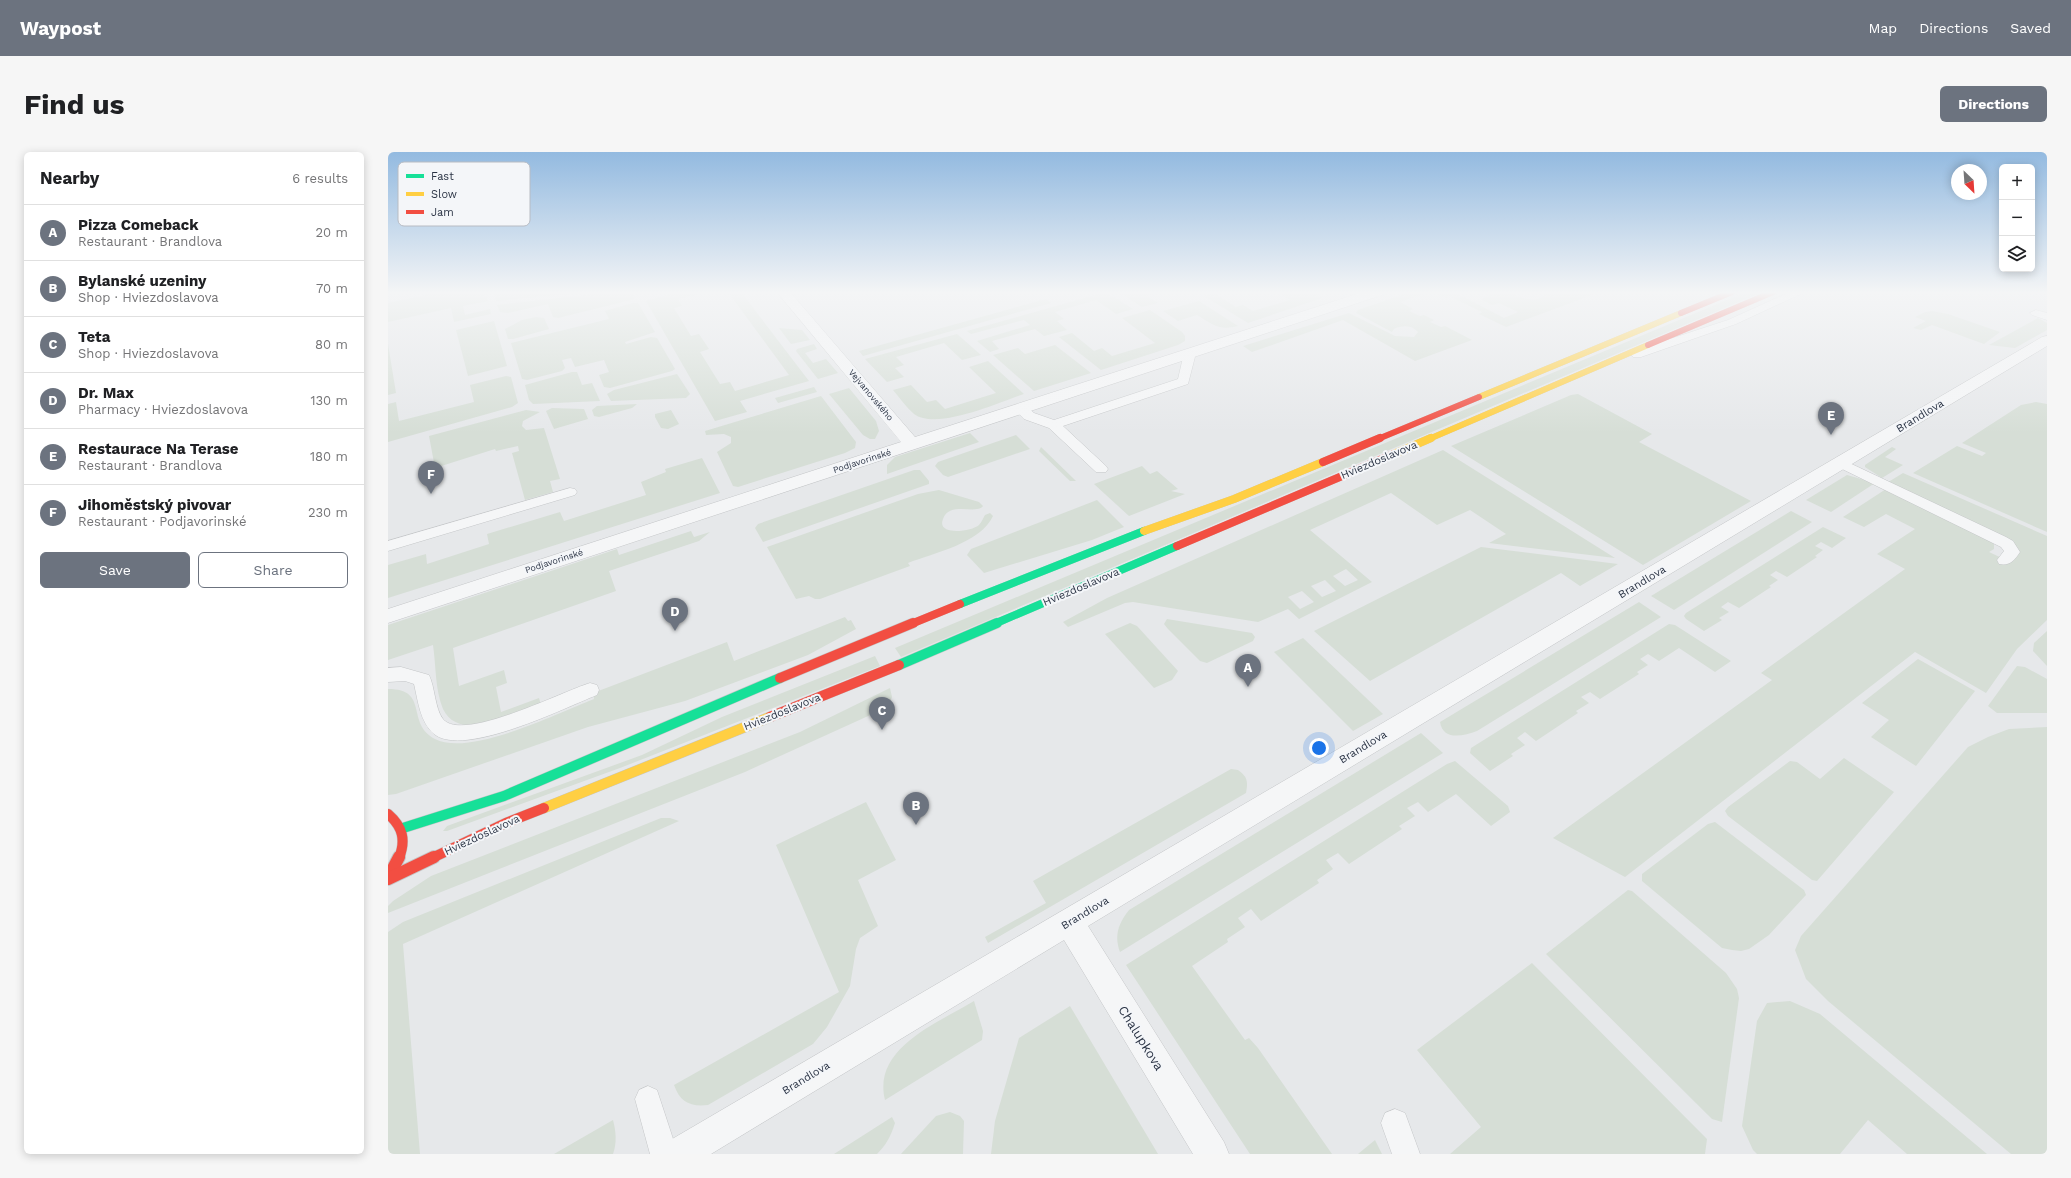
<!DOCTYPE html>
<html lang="en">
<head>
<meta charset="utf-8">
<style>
	body { margin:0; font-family:"Work Sans",sans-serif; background:#f6f6f6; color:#202124 }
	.controls { position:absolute; right:12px; top:12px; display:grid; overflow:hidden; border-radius:6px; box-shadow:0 2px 10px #0003 }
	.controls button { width:36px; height:36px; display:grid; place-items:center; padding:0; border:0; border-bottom:1px solid #e0e0e0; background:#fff; color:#202124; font:20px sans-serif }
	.compass { position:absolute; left:1563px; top:12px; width:36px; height:36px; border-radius:50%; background:#fff; box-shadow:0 2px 10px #0003; rotate:155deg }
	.you { position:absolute; left:931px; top:596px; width:14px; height:14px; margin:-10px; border:3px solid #fff; border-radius:50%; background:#1a73e8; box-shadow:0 0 0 6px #1a73e833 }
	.badge { display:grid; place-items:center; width:26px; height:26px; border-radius:50%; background:#6c737f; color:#fff; font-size:13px; font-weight:700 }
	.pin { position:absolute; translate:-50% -33px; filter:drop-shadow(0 1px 2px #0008) }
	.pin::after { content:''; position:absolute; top:21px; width:14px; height:12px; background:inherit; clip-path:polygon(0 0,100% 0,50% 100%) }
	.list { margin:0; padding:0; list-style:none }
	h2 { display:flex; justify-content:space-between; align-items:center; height:52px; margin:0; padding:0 16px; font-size:17px }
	h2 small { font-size:13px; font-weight:400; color:#757577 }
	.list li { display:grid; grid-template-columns:26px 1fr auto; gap:12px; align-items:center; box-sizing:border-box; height:56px; padding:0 16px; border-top:1px solid #e0e0e0 }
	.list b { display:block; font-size:15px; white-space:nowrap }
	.list p { margin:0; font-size:13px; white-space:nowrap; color:#757577 }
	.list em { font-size:13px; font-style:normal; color:#757577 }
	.actions { display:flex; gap:8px; padding:12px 16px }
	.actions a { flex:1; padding:9px 0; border:1px solid #6c737f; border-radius:6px; text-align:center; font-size:14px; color:#6c737f }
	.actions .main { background:#6c737f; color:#fff }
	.icon { flex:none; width:22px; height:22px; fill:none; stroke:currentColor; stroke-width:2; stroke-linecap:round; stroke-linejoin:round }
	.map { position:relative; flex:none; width:1659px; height:1002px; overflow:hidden; border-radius:6px }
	header { display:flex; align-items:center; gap:24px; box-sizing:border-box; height:56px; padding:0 20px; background:#6c737f; color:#fff }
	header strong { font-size:19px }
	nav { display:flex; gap:22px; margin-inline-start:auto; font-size:14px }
	.intro { display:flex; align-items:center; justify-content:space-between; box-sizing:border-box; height:96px; padding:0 24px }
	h1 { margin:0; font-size:28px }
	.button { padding:10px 18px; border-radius:6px; background:#6c737f; color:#fff; font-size:14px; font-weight:700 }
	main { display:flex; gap:24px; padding:0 24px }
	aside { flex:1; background:#fff; border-radius:6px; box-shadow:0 2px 10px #0003 }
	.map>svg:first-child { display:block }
	.green { fill:#d6ded6; fill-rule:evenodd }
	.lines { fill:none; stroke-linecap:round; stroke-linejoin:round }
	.lane-casing { stroke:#c4c6c8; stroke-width:1 }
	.street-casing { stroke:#c4c6c8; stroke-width:1 }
	.fast-far1-casing { stroke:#c4c6c8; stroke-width:8 }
	.fast-casing { stroke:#c4c6c8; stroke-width:11 }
	.slow-far2-casing { stroke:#c4c6c8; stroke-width:6 }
	.slow-far1-casing { stroke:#c4c6c8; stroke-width:8 }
	.slow-casing { stroke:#c4c6c8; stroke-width:11 }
	.jam-far3-casing { stroke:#c4c6c8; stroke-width:6 }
	.jam-far2-casing { stroke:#c4c6c8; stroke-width:8 }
	.jam-far1-casing { stroke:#c4c6c8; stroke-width:11 }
	.jam-casing { stroke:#c4c6c8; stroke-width:14 }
	.lane { fill:#f5f6f7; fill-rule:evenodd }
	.street { fill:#f5f6f7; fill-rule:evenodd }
	.fast-far1 { stroke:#16e098; stroke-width:8 }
	.fast { stroke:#16e098; stroke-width:10 }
	.slow-far2 { stroke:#ffcf43; stroke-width:6 }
	.slow-far1 { stroke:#ffcf43; stroke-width:8 }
	.slow { stroke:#ffcf43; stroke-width:10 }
	.jam-far3 { stroke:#f24e42; stroke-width:6 }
	.jam-far2 { stroke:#f24e42; stroke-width:8 }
	.jam-far1 { stroke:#f24e42; stroke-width:10 }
	.jam { stroke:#f24e42; stroke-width:12 }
	.labels { text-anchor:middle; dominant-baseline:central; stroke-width:4; stroke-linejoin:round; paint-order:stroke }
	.far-street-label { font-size:9px; fill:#2b3445; stroke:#f4f6f9 }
	.street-label { font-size:11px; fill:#2b3445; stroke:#f4f6f9 }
	.near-street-label { font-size:13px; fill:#2b3445; stroke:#f4f6f9 }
	.key { fill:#f4f6f9; stroke:#b8bcc3; stroke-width:1 }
	.key-label { font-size:11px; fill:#2b3445 }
</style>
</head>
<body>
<header>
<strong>Waypost</strong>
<nav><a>Map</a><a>Directions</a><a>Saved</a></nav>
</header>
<div class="intro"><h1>Find us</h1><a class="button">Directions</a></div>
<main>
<aside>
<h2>Nearby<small>6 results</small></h2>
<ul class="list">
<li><span class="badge">A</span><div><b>Pizza Comeback</b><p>Restaurant · Brandlova</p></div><em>20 m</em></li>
<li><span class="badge">B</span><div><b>Bylanské uzeniny</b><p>Shop · Hviezdoslavova</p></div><em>70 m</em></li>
<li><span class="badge">C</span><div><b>Teta</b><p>Shop · Hviezdoslavova</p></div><em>80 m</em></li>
<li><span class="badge">D</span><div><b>Dr. Max</b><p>Pharmacy · Hviezdoslavova</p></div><em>130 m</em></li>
<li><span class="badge">E</span><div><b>Restaurace Na Terase</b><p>Restaurant · Brandlova</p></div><em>180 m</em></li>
<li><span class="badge">F</span><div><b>Jihoměstský pivovar</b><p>Restaurant · Podjavorinské</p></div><em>230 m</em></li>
</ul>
<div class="actions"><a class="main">Save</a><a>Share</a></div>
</aside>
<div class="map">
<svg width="1659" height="1002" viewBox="0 0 1659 1002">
	<rect width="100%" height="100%" fill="#e6e8ea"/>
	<!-- green -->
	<g class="green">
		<polygon points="52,140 96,140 100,149 75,154 77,163 102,157 103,162 66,170 63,156 0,170 0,151"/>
		<polygon points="106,140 200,140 108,149"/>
		<polygon points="224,140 244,140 247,147 170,166 165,165 160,152 120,161 112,160 109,153"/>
		<polygon points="288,140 320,140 290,147 294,154 286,156 303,184 311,182 321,197 312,200 332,232 342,230 347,239 401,223 340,140 353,140 421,229 352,249 359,260 327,269 258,149"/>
		<polygon points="718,140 745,157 728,162 708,148 667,160 676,167 669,169 679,178 656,184 647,177 604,189 611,197 602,200 589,189 642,173 636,168 583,182 579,179"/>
		<polygon points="731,140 770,140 759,144 770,151 754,155"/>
		<polygon points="890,140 925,140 934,146 860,171 816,144 826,141 848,155 855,153 865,159 902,148"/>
		<path d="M1022,140H1041L1012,150L1025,157L1021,159L1032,164L1036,163L1046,168L1042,170L1053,175L1057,174L1084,188L1027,209L955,168L864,200L855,194L961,161L1007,184L1026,185L1030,180C1024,173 1014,173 1006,177L1004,180L968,161L970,158Z"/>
		<path d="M1047,140H1066L1116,166L1130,160L1111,151L1104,153L1093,147C1099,145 1111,138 1117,140C1127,143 1151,155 1158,140L1207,142L1118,175L1091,162L1094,160L1061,144L1058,146Z"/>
		<polygon points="1358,140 1374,140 513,505 507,496"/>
		<polygon points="658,147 663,151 475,204 471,199"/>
		<path d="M811,149L850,174C831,179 824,172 809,163L790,169L775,159Z"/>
		<polygon points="245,151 250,151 267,180 237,190 238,192 263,185 269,186 287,217 284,219 222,236 216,235 211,223 221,220 216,208 187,215 183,206 174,208 177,216 174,219 139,228 134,227 123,191 221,167 217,159 220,158"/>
		<polygon points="762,158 794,180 797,184 797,189 790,193 713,218 671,185 684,181 706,199 714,196 724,204 767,191 734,166"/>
		<polygon points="1544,159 1560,162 1612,180 1596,192 1544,173 1533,178 1525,176 1538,169 1527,165 1537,160"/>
		<polygon points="148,165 156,166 161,177 125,187 120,187 117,177 134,168"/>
		<polygon points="1650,166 1659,171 1659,178 1627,196 1601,193"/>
		<polygon points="106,169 119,214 80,224 68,178"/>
		<polygon points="391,176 414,178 422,188 403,192"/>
		<polygon points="569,182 593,203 574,208 556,191 508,205 516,213 507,216 516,225 499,230 477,207"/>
		<polygon points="0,192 8,241 0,243"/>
		<polygon points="426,192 429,197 417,201 425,211 438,207 450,221 430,227 408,199 409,197"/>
		<polygon points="667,193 703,221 646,239 605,203 630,196 637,202"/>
		<path d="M600,209L636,242C612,250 549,279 526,262C518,255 512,246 505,238L523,233L539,250L548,248L557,257L608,241L581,215Z"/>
		<polygon points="184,220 189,220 194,233 204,231 212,249 145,252 141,248 137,233"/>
		<polygon points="289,222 302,242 298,246 223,249 219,242 226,238"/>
		<polygon points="118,224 123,225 130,251 124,255 0,290 0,252 8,250 11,269 86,250 82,233"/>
		<polygon points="426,235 429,240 390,251 387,246"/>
		<polygon points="461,236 488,269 491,279 487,287 482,287 475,283 441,242"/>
		<polygon points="1190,242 1264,282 1251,290 1363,349 1255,413 1063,294 1183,243"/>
		<polygon points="433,244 468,290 467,296 457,301 350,335 345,334 329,300 343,291 343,285 336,282 318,283 317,279"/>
		<polygon points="1648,250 1659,252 1659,380 1525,321 1569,294 1594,304 1598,301 1574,291 1633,253"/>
		<polygon points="249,252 244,256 211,265 206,264 204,258 209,254"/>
		<polygon points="164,256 196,257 200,267 166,277 158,259"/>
		<polygon points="138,258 152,260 135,269 134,274 138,278 156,276 172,327 162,329 165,340 137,348 124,301 131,299 130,294 108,299 107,297 47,316 41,284"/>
		<polygon points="283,258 291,272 280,277 273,276 267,265 267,262"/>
		<polygon points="582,281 591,290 499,322 499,313 507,305"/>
		<polygon points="628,283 642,297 560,325 555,323 547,314 550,310"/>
		<polygon points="653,295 688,329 682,329 651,299"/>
		<polygon points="1504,295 1508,297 1497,305 1515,313 1494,326 1477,315 1477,313"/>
		<path d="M1055,298L1227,406L1101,391L1118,382L1082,358L1049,373L1003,341L922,378L984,430L911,467L900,457L870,470L745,450L737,451L680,475L675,470L719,446ZM958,417L970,428L957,434L945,424ZM937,428L948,439L934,445L923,434ZM914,439L926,450L912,457L900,445Z"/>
		<polygon points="314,306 332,341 0,446 0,413 38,402 39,412 101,392 99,382 172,360 176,369 258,343 253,330 278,320 277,317"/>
		<polygon points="754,314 762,322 769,319 790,337 783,339 797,342 741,364 706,332"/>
		<polygon points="526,318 532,318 541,329 541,332 375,390 367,376 370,372"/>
		<polygon points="1515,321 1659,384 1659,468 1629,497 1598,541 1527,500 1237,725 1165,686 1384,528 1373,521 1517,417 1489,402 1527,377 1498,362 1476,375 1455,365 1498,337 1601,388 1606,392 1606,397 1601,400 1618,408 1624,400 1618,392 1497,332"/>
		<polygon points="1459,323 1487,331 1443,360 1418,348"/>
		<path d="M551,338L591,350L595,354C589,363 561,349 555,367C548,384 583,380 591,373C594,370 595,366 597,363L602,361L605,364C593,391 546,401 520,411L522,414L432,447H427L421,444L408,447L379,395L530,342Z"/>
		<polygon points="709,348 736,375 704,388 596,421 579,403 583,397"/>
		<polygon points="1403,359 1424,370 1286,458 1263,444"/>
		<polygon points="1435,375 1458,386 1444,396 1433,390 1427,394 1435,398 1427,404 1429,405 1399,425 1388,419 1382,423 1390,428 1381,434 1383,435 1351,456 1340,450 1333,455 1341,460 1331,466 1334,468 1316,479 1298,467 1296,464 1298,461"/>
		<path d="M303,379L306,385L322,380L311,389L221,419L228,439L65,496L71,534L116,518L119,531L108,535L113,560L151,546L153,553C127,562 72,592 55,557C47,538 48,513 45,493L0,508V473L229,397L231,403Z"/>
		<polygon points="1093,395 1230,412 1192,434 1173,421 982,529 926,479"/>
		<path d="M1251,450L1273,465L1089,579C1075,584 1055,589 1052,570Z"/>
		<path d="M457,465L460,469L463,468L468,477L420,503L297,549L200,575L8,642L0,643V537C42,537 17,571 47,587C82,605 170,561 206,547L205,541L339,490L346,509Z"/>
		<polygon points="779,467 864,481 867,485 865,489 819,511 812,509 780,477 776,472"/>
		<polygon points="742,471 749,474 790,519 784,528 766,536 717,482"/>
		<polygon points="1281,472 1287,473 1343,509 1327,520 1291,496 1271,509 1260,502 1252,507 1260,513 1249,520 1251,522 1212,547 1202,540 1193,545 1201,551 1188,559 1190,561 1148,589 1137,580 1129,586 1137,593 1123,602 1125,604 1102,619 1082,601 1083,596"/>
		<polygon points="1659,479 1659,514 1645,499 1646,491"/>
		<polygon points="915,486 995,562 965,579 886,500"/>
		<polygon points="487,504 492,514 232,616 59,679 55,679 59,674 254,603 334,565"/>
		<polygon points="1530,507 1587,539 1528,614 1483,585 1501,568 1474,551"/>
		<polygon points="1629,514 1637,515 1659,527 1659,561 1609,561 1600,554"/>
		<polygon points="502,536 504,545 500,555 357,620 0,761 0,754 5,749 43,724 412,580"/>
		<polygon points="1659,575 1659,1002 1623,1002 1440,849 1418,827 1407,798 1413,784 1580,595 1600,585 1621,577"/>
		<path d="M1033,581L1055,601L732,800C726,784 730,772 741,758Z"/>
		<polygon points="1456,606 1506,640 1429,729 1424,728 1340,664 1337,659 1340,655 1402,609 1409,610 1432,627"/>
		<polygon points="1067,609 1120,654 1122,660 1103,674 1068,642 1040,660 1030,650 1019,656 1027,664 1011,674 1014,677 961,712 950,701 938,708 945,717 929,728 931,731 873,769 863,757 850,766 857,775 839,787 840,790 804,814 857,888 861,886 870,896 944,1002 862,1002 738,813 1059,612"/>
		<path d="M843,617L850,618C860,625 860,630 858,641L600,791L597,785L658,751L645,729Z"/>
		<path d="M478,650L508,708L470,728L490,774L472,786L468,797L462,834L439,875L425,892L320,953C302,955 292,950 286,933L451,840L388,693Z"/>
		<polygon points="273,666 282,666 291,669 15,792 32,1002 0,1002 0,780 15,770"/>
		<polygon points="1327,670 1416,738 1418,743 1381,783 1361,797 1353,799 1344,798 1334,796 1254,729 1254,722 1320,672"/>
		<polygon points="1240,738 1244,739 1338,821 1349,837 1351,846 1334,970 1324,967 1158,802"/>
		<polygon points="1144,811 1319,987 1317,1002 1062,1002 1093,975 1029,898"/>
		<path d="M586,849L595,879L594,888L497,948C484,896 550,871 586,849Z"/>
		<polygon points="1402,849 1432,862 1599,1002 1519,1002 1480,968 1452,1002 1369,1002 1365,998 1354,974 1369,869 1379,851"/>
		<polygon points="682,854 770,1002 603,1002 607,969 631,886"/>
		<polygon points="562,960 572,964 576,969 575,1002 513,1002 548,964"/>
		<path d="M504,965L507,971C503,984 498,993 489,1002H446Z"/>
		<path d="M225,968C228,979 229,991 225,1002H166Z"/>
		<polygon points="987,988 994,1002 970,1002"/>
	</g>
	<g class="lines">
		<defs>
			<g id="lane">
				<polygon points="1402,140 1417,140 1348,172 1253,205 1245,205 1243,202 1245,199 1340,168"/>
				<polygon points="1648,158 1659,161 1659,168 1644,163 1642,161"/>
				<polygon points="802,197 808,201 800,232 675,274 718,314 720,317 718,320 708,320 661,276 636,267 626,257 633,253 638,254 646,261 666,268 790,227 796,201"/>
				<path d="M1453,307L1618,385L1625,389L1632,400C1626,409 1622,414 1611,412L1609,408L1616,399L1613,395L1448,314L1446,311L1448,308Z"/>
				<polygon points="182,336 187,337 189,340 187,343 0,399 0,389"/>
				<path d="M13,515L41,523C47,535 47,557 55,567C74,591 175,539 202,531L209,533L211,538L209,543C176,556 76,606 46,582C32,570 30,549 26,532L17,529L0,530V516Z"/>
				<polygon points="260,934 269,938 290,1002 262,1002 247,947 251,938"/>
				<polygon points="1007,957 1017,961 1032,1002 1004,1002 993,971 997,961"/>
			</g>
			<g id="street">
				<polygon points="389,140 402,140 527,285 975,140 995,140 994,143 0,471 0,457 513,290"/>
				<polygon points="1659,184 1659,194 700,774 836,990 841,1002 805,1002 676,788 323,1002 274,1002 279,990 1654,185"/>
			</g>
			<g id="fast-far1">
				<polyline points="572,452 756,379"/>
				<polyline points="606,472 789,394"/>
			</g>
			<g id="fast">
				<polyline points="511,513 609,471"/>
				<polyline points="15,676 116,644 392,526"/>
			</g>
			<g id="slow-far2">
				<polyline points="1091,245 1293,161"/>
				<polyline points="1041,287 1260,193"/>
			</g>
			<g id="slow-far1">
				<polyline points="1006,302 1043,286"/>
				<polyline points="756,379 846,347 935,310"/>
			</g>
			<polyline id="slow" points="156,656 382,565"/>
			<g id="jam-far3">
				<polyline points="1293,161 1344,140"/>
				<polyline points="1260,193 1385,140"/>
				<polyline points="990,287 1091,245"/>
			</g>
			<g id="jam-far2">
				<polyline points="935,310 992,286"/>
				<polyline points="789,394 1006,302"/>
				<polyline points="523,472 572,452"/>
			</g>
			<g id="jam-far1">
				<polyline points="392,526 525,471"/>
				<polyline points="382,565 511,513"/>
				<path d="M0,662C15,675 18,688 11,706"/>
				<polyline points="44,706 118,671 156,656"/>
			</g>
			<g id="jam">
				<polyline points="0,726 11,705"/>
				<polyline points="0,727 46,705"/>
			</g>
		</defs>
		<!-- lane casing -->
		<use href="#lane" class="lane-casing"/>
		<!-- street casing -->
		<use href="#street" class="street-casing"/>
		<!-- fast-far1 casing -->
		<use href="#fast-far1" class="fast-far1-casing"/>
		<!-- fast casing -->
		<use href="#fast" class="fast-casing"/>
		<!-- slow-far2 casing -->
		<use href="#slow-far2" class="slow-far2-casing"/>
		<!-- slow-far1 casing -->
		<use href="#slow-far1" class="slow-far1-casing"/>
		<!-- slow casing -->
		<use href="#slow" class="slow-casing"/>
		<!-- jam-far3 casing -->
		<use href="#jam-far3" class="jam-far3-casing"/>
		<!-- jam-far2 casing -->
		<use href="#jam-far2" class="jam-far2-casing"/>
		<!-- jam-far1 casing -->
		<use href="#jam-far1" class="jam-far1-casing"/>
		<!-- jam casing -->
		<use href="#jam" class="jam-casing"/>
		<!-- lane -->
		<use href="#lane" class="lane"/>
		<!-- street -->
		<use href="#street" class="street"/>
		<!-- fast-far1 -->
		<use href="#fast-far1" class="fast-far1"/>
		<!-- fast -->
		<use href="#fast" class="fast"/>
		<!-- slow-far2 -->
		<use href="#slow-far2" class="slow-far2"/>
		<!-- slow-far1 -->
		<use href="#slow-far1" class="slow-far1"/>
		<!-- slow -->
		<use href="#slow" class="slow"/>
		<!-- jam-far3 -->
		<use href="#jam-far3" class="jam-far3"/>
		<!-- jam-far2 -->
		<use href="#jam-far2" class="jam-far2"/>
		<!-- jam-far1 -->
		<use href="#jam-far1" class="jam-far1"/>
		<!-- jam -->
		<use href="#jam" class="jam"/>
	</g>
	<!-- sky -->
	<linearGradient id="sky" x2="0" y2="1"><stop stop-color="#93bae0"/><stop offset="0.5" stop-color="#f4f5f6"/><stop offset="1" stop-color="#f4f5f6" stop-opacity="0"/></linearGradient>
	<rect width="1659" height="281" fill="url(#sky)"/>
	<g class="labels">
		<!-- far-street labels -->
		<g class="far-street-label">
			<text transform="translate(483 243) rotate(50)">Vejvanovského</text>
			<text transform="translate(474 309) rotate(-18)">Podjavorinské</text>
			<text transform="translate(166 409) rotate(-18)">Podjavorinské</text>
		</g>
		<!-- street labels -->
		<g class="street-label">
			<text transform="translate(1532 264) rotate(-31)">Brandlova</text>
			<text transform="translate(991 308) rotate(-23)">Hviezdoslavova</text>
			<text transform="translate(1254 430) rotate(-31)">Brandlova</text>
			<text transform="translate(693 435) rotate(-23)">Hviezdoslavova</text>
			<text transform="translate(394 560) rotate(-22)">Hviezdoslavova</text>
			<text transform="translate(975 595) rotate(-31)">Brandlova</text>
			<text transform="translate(94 683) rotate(-25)">Hviezdoslavova</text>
			<text transform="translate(697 761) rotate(-31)">Brandlova</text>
			<text transform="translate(418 926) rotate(-31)">Brandlova</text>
		</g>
		<!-- near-street labels -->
		<g class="near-street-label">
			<text transform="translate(753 886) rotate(58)">Chalupkova</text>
		</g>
	</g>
	<!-- legend -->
	<rect x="10" y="10" width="132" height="64" rx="6" class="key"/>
	<rect x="18" y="22" width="18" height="4" fill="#16e098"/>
	<rect x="18" y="40" width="18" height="4" fill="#ffcf43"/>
	<rect x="18" y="58" width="18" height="4" fill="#f24e42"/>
	<g class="key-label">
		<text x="43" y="28">Fast</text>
		<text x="43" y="46">Slow</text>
		<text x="43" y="64">Jam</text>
	</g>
</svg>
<div class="controls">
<button>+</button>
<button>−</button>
<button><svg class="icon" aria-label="layers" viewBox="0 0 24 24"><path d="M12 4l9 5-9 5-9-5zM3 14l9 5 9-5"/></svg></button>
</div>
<svg class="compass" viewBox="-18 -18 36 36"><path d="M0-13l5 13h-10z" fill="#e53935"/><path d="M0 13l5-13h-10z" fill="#757577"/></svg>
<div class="you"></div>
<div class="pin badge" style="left:860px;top:535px">A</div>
<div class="pin badge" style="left:528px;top:673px">B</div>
<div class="pin badge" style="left:494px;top:578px">C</div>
<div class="pin badge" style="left:287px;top:479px">D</div>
<div class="pin badge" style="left:1443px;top:283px">E</div>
<div class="pin badge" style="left:43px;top:342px">F</div>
</div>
</main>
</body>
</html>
